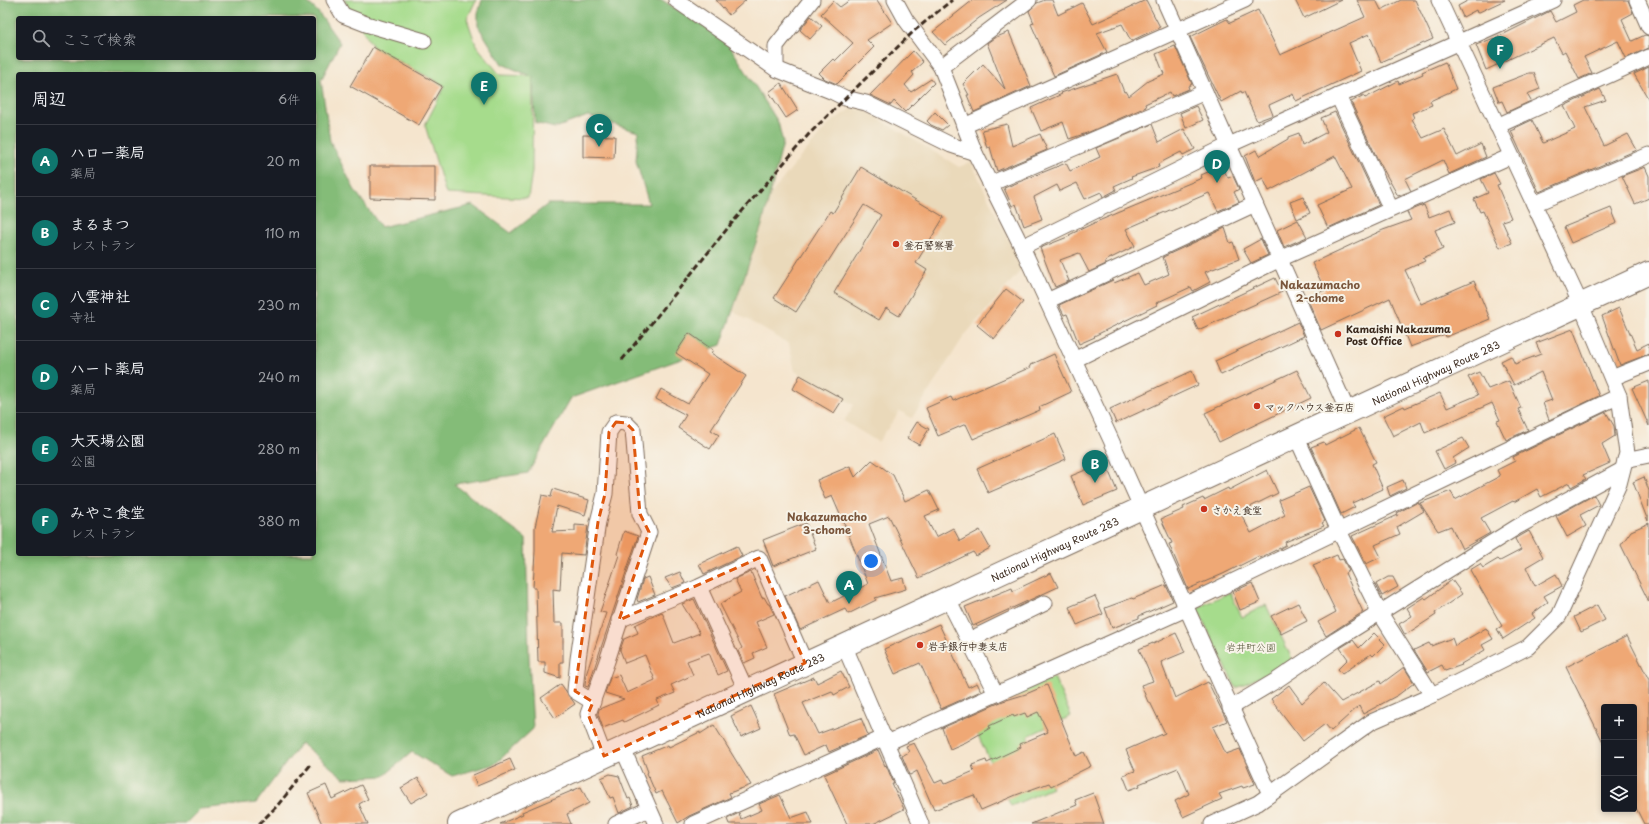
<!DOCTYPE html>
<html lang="ja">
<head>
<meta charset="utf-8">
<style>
	body { margin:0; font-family:"Playpen Sans","Klee One",sans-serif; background:#242831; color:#f1f3f6 }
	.controls { position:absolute; right:12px; bottom:12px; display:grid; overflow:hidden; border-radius:4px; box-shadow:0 2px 6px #0003 }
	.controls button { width:36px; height:36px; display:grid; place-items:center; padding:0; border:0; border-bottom:1px solid #363941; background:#171b24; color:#f1f3f6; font:20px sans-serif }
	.you { position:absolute; left:871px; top:561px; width:14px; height:14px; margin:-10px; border:3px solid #fff; border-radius:50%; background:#1a73e8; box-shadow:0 0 0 6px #1a73e833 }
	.badge { display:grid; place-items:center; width:26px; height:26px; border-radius:50%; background:#0f766e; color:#fff; font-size:13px; font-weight:700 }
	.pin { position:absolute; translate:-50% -33px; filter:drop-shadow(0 1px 2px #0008) }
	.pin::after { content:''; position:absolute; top:21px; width:14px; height:12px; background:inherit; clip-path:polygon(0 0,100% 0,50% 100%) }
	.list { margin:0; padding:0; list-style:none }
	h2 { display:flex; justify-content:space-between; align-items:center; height:52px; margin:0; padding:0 16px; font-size:17px }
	h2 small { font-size:13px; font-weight:400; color:#9ea1a6 }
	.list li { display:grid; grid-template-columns:26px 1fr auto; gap:12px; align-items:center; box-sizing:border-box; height:72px; padding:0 16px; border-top:1px solid #363941 }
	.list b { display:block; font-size:15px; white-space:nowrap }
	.list p { margin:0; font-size:13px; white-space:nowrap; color:#9ea1a6 }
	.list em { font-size:13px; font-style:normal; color:#9ea1a6 }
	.icon { flex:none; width:22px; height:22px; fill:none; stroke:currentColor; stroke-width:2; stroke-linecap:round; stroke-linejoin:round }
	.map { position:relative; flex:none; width:1649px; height:824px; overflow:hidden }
	.search { position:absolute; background:#171b24; box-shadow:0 2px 6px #0003; left:16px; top:16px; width:300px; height:44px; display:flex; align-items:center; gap:10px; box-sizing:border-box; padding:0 14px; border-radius:4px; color:#9ea1a6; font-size:15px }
	.panel { position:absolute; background:#171b24; box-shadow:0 2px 6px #0003; left:16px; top:72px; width:300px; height:484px; border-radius:4px }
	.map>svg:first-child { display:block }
	.built { fill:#ead9ba }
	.green { fill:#a6dc8c; stroke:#708355 }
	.forest { fill:#84bc78; stroke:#60734b; fill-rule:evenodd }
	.building { fill:#efa875 }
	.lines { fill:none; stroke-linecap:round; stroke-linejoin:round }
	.minor-casing { stroke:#7c6b5c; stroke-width:17 }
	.highway-casing { stroke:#7c6b5c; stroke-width:24 }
	.minor { stroke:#fff; stroke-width:15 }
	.highway { stroke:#fff; stroke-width:22 }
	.rail { stroke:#3b2a1e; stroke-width:3; stroke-dasharray:6 3; stroke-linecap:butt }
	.marked { fill:#df570d; fill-opacity:0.2; stroke:#df570d; stroke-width:3; stroke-dasharray:8 5; stroke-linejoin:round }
	.poi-dot { fill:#c8321e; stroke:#f7f3e8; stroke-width:1.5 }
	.labels { text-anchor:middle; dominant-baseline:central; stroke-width:4; stroke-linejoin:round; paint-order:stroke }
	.poi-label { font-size:10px; font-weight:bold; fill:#3b2a1e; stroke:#f7f3e8; text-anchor:start }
	.street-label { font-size:10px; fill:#3b2a1e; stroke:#f7f3e8 }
	.park-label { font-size:10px; fill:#56563a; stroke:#f7f3e8 }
	.neighbourhood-label { font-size:11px; font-weight:bold; fill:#7a563c; stroke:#f7f3e8 }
</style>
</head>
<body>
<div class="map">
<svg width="1649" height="824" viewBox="0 0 1649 824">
	<rect width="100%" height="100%" fill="#f7f3e8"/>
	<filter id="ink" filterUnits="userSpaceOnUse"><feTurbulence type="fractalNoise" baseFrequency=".025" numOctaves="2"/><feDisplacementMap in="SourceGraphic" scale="8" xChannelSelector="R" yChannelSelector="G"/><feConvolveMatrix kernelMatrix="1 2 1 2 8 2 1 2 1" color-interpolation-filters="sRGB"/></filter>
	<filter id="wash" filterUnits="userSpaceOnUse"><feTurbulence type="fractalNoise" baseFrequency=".012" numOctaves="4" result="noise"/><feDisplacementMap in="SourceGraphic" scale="16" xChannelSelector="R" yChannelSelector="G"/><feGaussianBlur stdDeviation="0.9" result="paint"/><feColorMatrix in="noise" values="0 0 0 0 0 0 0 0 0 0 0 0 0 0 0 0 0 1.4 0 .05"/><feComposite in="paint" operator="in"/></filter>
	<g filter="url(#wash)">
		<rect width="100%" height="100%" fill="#f5e5ce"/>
		<!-- built -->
		<polygon class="built" points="852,108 866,111 959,167 971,162 1022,269 964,336 912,418 900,411 878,442 844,421 854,405 795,371 789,344 695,289 798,160 830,123"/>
		<!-- green -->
		<g class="green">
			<polygon points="344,0 476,0 467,19 476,45 500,75 533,76 532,171 528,198 446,194 425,125 445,86 373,47"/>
			<polygon points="1230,592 1242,617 1266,605 1293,661 1236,688 1197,608"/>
			<polygon points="1054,677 1071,716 1028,736 1052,788 1011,806 969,716"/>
		</g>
		<!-- forest -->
		<path class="forest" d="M0,0H305L318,12L340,43L321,80L330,141L354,189L381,227L473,205L511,233L548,204H649L636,161L638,132L588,116L555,128L535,123L533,77L502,64L478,26V13L482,0H662L726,40L778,122L783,143L762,225L721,345L571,398L528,473L454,484L526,539L529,657L533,729L495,764L452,776L412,752L384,776L344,778L301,743L256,803L200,809L185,824H0ZM18,18H314V58H18ZM18,74H314V554H18Z"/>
		<g id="blocks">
			<!-- building -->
			<g class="building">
				<polygon points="716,0 746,0 729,15"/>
				<polygon points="850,0 877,0 892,23 867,40 874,47 837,84 825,79 819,73 833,59 835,61 853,43 821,14 833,1 840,7"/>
				<polygon points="973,0 1007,0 979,18 945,45 933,32"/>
				<polygon points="1045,0 1052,0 1058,15 1082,3 1093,24 1146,0 1160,27 1131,41 1122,24 1097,33 1107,52 1054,76 1031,24 1034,23 1029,11 1037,3"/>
				<polygon points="1295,0 1341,0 1304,18"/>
				<polygon points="1357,0 1376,0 1381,10 1401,0 1415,0 1433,39 1381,62 1369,34 1349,43 1361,71 1296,101 1293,94 1269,105 1273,115 1257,121 1244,92 1242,93 1241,91 1221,102 1190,37 1227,19 1230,23 1258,10 1280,55 1365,17"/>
				<polygon points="1469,0 1505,0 1477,13 1476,10 1463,17 1458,6"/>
				<polygon points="1583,0 1628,0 1633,13 1622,19 1632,41 1645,35 1649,36 1649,48 1626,58 1618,41 1584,57 1592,73 1579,79 1565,51 1562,53 1554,38 1486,70 1476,45 1502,35 1550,11 1556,22 1576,12 1573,5"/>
				<polygon points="811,16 822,26 810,39 800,30"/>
				<polygon points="1009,32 1031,86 974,112 967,95 969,95 963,84 983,64 1005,89 987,43 994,38"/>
				<polygon points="1175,46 1192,84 1188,86 1189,89 1172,96 1170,92 1145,104 1146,107 1087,133 1069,139 1063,122 1041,131 1031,108 1062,94 1061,93 1117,74 1124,92 1126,91 1129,96 1148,81 1164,74 1156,54"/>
				<polygon points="373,47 442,86 419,125 350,86"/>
				<polygon points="913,51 923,62 912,72 914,75 905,85 911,92 931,79 934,83 905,112 894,101 891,105 870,95"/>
				<polygon points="1445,62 1456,89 1430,101 1432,105 1412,113 1414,118 1412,119 1423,138 1444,129 1457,156 1481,144 1486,157 1449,174 1443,160 1405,179 1411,191 1398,196 1377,158 1351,102 1364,95 1365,98 1398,81 1399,84 1423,74 1422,72"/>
				<polygon points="1649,67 1649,100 1634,74"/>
				<polygon points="1529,73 1534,73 1540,89 1527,94 1531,101 1507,112 1502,101 1499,102 1493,87"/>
				<polygon points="781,83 798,110 786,118 769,92"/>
				<polygon points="1600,89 1606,100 1585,107 1604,146 1628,134 1637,150 1539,192 1511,131 1516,129 1515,128 1532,120 1543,143 1575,129 1564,106"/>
				<polygon points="1196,106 1203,120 1186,128 1180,113"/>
				<polygon points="935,112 948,125 942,130 931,125 927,121"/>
				<polygon points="1335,112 1379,205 1328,228 1317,205 1352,189 1335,156 1269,191 1263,178 1255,182 1245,156 1256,150 1259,156 1288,139 1288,137 1299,133 1302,145 1327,132 1321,118"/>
				<polygon points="1007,124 1012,146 1040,134 1047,150 997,171 990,147 987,148 982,130"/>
				<polygon points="1152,124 1159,142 1184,129 1195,149 1183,155 1181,152 1158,164 1159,167 1131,177 1132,178 1114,186 1116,190 1103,197 1101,192 1085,199 1077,183 1060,191 1057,185 1034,197 1042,219 1024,226 1016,204 1012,206 1004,188 1066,163 1070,171 1100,157 1096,148"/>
				<polygon points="583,135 615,136 614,158 583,157"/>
				<polygon points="370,166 435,166 435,200 370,198"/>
				<polygon points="1222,166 1228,178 1233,176 1239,189 1234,192 1239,202 1218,211 1209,193 1126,229 1135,246 1105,261 1106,264 1089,272 1079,253 1060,260 1069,281 1055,287 1040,248 1070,236 1069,235 1096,222 1202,178 1201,175"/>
				<polygon points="861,167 944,217 916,263 927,270 899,316 886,308 879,320 834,293 881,215 864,205 796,312 774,298 830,211 833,213"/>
				<polygon points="1645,167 1649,176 1649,198 1635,204 1622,176"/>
				<polygon points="1494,173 1500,184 1497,185 1511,218 1502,221 1512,243 1500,248 1483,211 1480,212 1474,199 1488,193 1481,179"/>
				<polygon points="1303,197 1310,213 1297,219 1290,202"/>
				<polygon points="1424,205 1429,217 1450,209 1455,222 1435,230 1443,249 1423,258 1425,261 1405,270 1421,304 1474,281 1490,319 1446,337 1445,334 1410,347 1390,298 1321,330 1307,298 1325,290 1312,263 1383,230 1411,220 1407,212"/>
				<polygon points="1611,208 1617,223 1571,243 1564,227"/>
				<polygon points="1298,220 1307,237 1284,247 1277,230"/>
				<polygon points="1225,228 1230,243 1233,242 1239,259 1205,272 1210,282 1193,291 1191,287 1156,303 1157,305 1094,336 1095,337 1079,344 1067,314 1064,315 1059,305 1113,280 1114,283 1138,273 1144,285 1169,274 1163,257"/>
				<polygon points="1261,239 1268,255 1251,263 1243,249"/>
				<polygon points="1275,278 1282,292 1198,330 1192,317"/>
				<polygon points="1006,289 1023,302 994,339 977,325"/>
				<polygon points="1619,308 1637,349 1649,343 1649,354 1620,365 1602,316"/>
				<polygon points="1298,322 1304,336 1221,375 1215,361"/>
				<polygon points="1573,329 1599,396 1549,420 1543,403 1552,400 1541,372 1514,385 1501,361 1511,356 1515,364 1541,354 1536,343"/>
				<polygon points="689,333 713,350 711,353 746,376 711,430 719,435 710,449 678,428 686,415 656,399 661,389 688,404 708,374 676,353"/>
				<polygon points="1054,354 1071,392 1039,407 1040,410 973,439 966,424 938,436 926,408 951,397 953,401 1031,367 1030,365"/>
				<polygon points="1297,370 1311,398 1219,442 1205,413"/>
				<polygon points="1192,371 1198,385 1116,423 1110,409"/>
				<polygon points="1479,372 1488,389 1509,381 1521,408 1518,409 1528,430 1506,440 1497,421 1500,420 1492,403 1425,433 1421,422 1393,436 1383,416 1404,406 1405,408 1440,393 1447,408 1478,395 1468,377"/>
				<polygon points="800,375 843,399 834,413 793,389"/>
				<polygon points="1649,381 1649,426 1632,388"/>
				<polygon points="1606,412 1614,426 1615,436 1602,444 1610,463 1583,475 1586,479 1571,487 1569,483 1541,497 1537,489 1514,502 1513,501 1481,518 1490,533 1462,549 1451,526 1438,531 1420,503 1451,491 1455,500 1500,476 1497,470 1515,461 1513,457"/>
				<polygon points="917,422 929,429 919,445 907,438"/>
				<polygon points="1359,428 1376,462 1372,464 1383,489 1352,503 1355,507 1341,514 1311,447 1324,442 1325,445"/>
				<polygon points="1055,434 1066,459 988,493 977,469"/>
				<polygon points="1463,438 1469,448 1453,458 1455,463 1444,469 1435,451"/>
				<polygon points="872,460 893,475 905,501 929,490 939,510 925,516 936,537 953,528 960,541 980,530 990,548 976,556 973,552 919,578 889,516 869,524 891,581 903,578 906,589 875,598 876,600 848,614 845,609 800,630 785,596 819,580 830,603 868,584 848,533 832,496 825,499 817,480 850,466 855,477"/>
				<polygon points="1105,462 1117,491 1083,505 1071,476"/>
				<polygon points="1267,470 1278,493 1240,512 1251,533 1285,515 1279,500 1309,487 1325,521 1322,523 1324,526 1285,542 1286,545 1260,558 1259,556 1223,574 1188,589 1169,544 1172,543 1161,519 1184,509 1183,507 1203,498 1204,500 1228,488 1229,490"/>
				<polygon points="1644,477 1649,491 1648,521 1633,482"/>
				<polygon points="1403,480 1406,488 1390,496 1387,487"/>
				<polygon points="553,489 589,500 585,515 557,506 552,532 575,531 575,525 588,526 584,555 562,553 560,590 553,589 554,623 563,623 563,662 560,662 560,678 545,673 545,662 538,662 536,588 533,588 535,551 535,527 542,495 551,497"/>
				<polygon points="1594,495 1599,505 1580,515 1586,526 1567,537 1556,516"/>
				<polygon points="1418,502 1424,511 1397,527 1400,534 1375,545 1381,557 1366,564 1352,536 1398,515 1397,513"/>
				<polygon points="806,523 816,549 773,566 763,540"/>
				<polygon points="1649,523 1649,602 1621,545 1631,531"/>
				<polygon points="624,531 638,536 588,687 585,686 586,675 606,613 600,612 619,555 617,554"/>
				<polygon points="1529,531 1543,557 1526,567 1535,586 1556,574 1562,586 1544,596 1548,602 1532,614 1535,618 1503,639 1497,629 1502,626 1470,570 1480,564 1483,568 1498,559 1500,561 1521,550 1515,539"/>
				<polygon points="737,546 742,556 704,574 699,564"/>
				<polygon points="1337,555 1339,560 1343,559 1349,571 1345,573 1363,612 1326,636 1318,622 1336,612 1313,565"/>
				<polygon points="680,572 685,583 672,588 665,578"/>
				<polygon points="751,572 762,598 764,597 768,604 769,604 774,614 756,622 767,647 753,653 755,658 744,663 738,651 742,648 720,604 741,592 735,579"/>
				<polygon points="1051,573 1058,587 973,626 965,607 1012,588 1013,591"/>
				<polygon points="648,577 655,595 638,602 637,599 643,579"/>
				<polygon points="1388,577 1393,577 1398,587 1382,596 1376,584"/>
				<polygon points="1452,580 1462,594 1435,613 1436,615 1405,635 1399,624 1412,616 1407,608 1424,597 1426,599"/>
				<polygon points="1252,583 1260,602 1240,610 1233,592"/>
				<polygon points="1166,585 1173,601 1139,616 1139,618 1112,628 1105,608 1132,598 1133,599"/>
				<polygon points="1095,596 1103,614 1077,625 1069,607"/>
				<polygon points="694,599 727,671 718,675 709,653 687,661 693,675 671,685 675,693 657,700 659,705 643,713 624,722 623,720 603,728 598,714 599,709 624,699 605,693 610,678 619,675 627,693 655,680 645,655 625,663 620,650 624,639 638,633 635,625 662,612 674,643 700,633 682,604"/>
				<polygon points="1298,603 1307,621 1281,634 1271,616"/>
				<polygon points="1597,605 1605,620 1581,632 1574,617"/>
				<polygon points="939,624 968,687 977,683 981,691 941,709 920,663 895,674 884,649"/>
				<polygon points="1486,628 1493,639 1482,645 1485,650 1461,664 1462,665 1445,671 1442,665 1428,672 1414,650 1429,643 1431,646 1452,638 1455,646"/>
				<polygon points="1176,633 1185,652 1161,662 1175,698 1208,682 1227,721 1213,727 1226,754 1240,749 1255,784 1243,788 1242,786 1219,794 1222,799 1183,817 1175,801 1189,794 1178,768 1139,784 1140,786 1129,790 1123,775 1135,771 1126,750 1165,733 1150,702 1148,702 1141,685 1153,681 1139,649 1153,643 1153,644"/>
				<polygon points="1374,633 1385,644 1373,656 1371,654 1342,674 1338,669 1348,659 1340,648 1353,640 1359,648"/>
				<polygon points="1627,636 1649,680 1649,824 1644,824 1634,804 1634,707 1604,707 1604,744 1566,667"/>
				<polygon points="1404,667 1414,683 1398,695 1363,714 1359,706 1331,731 1325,724 1303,741 1271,699 1289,685 1302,703 1324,683 1341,702 1380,681 1381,684"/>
				<polygon points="841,671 849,687 834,695 832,691 803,703 818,734 861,718 868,735 829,752 826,745 804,755 794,734 790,735 774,694 814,677 817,683"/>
				<polygon points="561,684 575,704 555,718 541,698"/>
				<polygon points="1047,685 1076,756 1084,752 1091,766 1051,786 1049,783 1016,795 981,810 974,795 934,810 917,771 910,775 902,756 909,752 906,746 914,743 935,783 942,780 944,784 974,771 972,765 986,760 987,763 1021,747 1020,744 1048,732 1038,712 1027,717 1025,713 1014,717 1013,715 989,726 990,728 966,742 950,749 942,728 1003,701 1026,694"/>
				<polygon points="751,706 761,728 741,737 731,716"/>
				<polygon points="714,725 751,785 729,793 731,797 689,816 678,823 662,791 656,794 647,773 648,772 642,756 668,745 669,747 700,732 700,734"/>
				<polygon points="878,750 885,766 886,765 894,784 892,784 904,809 873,824 847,824 824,775"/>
				<polygon points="510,759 515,770 477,786 473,775"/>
				<polygon points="610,774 619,776 628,799 630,798 633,806 619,813 613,797 610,798 601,778"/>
				<polygon points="418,778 428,793 411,803 401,788"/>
				<polygon points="326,785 332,799 361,785 368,799 359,804 368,824 322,824 308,793"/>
				<polygon points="581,787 589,803 567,814 571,824 500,824 523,814 522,812"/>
				<polygon points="1093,793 1104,824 1031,824 1077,805 1075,800"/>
				<polygon points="780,795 791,818 808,812 813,824 729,824 727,819 739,813 741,819 762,810 759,804"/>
			</g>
		</g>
	</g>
	<g filter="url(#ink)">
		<use href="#blocks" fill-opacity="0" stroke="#7c6b5c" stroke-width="1"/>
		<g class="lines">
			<defs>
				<g id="minor">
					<polyline points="334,0 343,15 366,24 424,41"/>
					<polyline points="676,0 776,69 831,91 845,98 866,103 951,145 975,153"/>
					<polyline points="895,0 906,20 941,67 975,153 1022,247 1111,440 1270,794"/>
					<polyline points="1164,0 1348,412"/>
					<polyline points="1637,0 1649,27"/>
					<polyline points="941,67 1029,0"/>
					<polyline points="776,69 776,46 812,0"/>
					<polyline points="1338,96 1391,209"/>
					<polyline points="964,126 1245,0"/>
					<polyline points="1497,126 1649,57"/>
					<polyline points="990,184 1205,92"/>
					<polyline points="1534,204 1649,155"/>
					<polyline points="1022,247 1229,145 1553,0"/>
					<polyline points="1047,301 1255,204"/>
					<polyline points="1074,360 1280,259 1511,156"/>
					<polyline points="1612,378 1649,363"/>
					<polyline points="1296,436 1339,531 1380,613 1432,695"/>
					<polyline points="1625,460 1649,455"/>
					<polyline points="699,587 746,690"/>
					<polyline points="947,597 996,694"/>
					<polyline points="1184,605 1619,396"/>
					<polyline points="619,620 699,587 759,558 805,663"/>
					<polyline points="969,640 1045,603"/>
					<polyline points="844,645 921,824"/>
					<polyline points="593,702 575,691 578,659 598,522 605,494 609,432 616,422 626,423 633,430 640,514 649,532 607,661 588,714 604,756"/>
					<polyline points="1230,708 1277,680 1336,640 1517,527 1622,470"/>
					<polyline points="887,743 1186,609"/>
					<polyline points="622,747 656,824"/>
					<polyline points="616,824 649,809"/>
					<polyline points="693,824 885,737"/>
					<polyline points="1212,824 1258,803 1371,722 1426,698 1528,647 1559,616 1619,484 1627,453 1619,396 1581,305 1439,0"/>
				</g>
				<g id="highway">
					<path id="s1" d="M459,824L1649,273"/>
				</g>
			</defs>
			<!-- minor casing -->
			<use href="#minor" class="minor-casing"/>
			<!-- highway casing -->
			<use href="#highway" class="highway-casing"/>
			<!-- minor -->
			<use href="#minor" class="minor"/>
			<!-- highway -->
			<use href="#highway" class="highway"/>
			<!-- rail -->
			<g class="rail">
				<polyline points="622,360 731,224 809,134 914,31 952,0"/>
				<polyline points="259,824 277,806 312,763"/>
			</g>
		</g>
	</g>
	<!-- marked area -->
	<path class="marked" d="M616,422L626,423L633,430L640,514L649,532L619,620L759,558L805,663L604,756L588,714L593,702L575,691L598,522L605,494L609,432Z"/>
	<!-- markers -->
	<g class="poi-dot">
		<circle cx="896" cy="244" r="4"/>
		<circle cx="1338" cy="334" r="4"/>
		<circle cx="1257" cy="406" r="4"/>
		<circle cx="1204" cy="509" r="4"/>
		<circle cx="920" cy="645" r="4"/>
	</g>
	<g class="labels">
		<!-- poi labels -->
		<g class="poi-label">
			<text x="904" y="244">釜石警察署</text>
			<text x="1346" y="328">Kamaishi Nakazuma<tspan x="1346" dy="12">Post Office</tspan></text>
			<text x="1265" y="406">マックハウス釜石店</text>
			<text x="1212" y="509">さかえ食堂</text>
			<text x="928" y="645">岩手銀行中妻支店</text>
		</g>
		<!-- street labels -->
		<g class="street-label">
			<text stroke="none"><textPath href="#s1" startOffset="1076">National Highway Route 283</textPath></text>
			<text stroke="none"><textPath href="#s1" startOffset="656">National Highway Route 283</textPath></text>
			<text stroke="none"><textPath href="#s1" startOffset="332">National Highway Route 283</textPath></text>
		</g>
		<!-- park labels -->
		<g class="park-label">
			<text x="1251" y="646">岩井町公園</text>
		</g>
		<!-- neighbourhood labels -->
		<g class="neighbourhood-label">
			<text x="1320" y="284">Nakazumacho<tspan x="1320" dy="13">2-chome</tspan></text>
			<text x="827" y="516">Nakazumacho<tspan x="827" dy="13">3-chome</tspan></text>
		</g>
	</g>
</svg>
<div class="controls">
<button>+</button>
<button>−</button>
<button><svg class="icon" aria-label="layers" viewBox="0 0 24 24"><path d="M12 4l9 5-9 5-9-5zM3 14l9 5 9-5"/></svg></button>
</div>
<div class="you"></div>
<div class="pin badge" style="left:849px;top:604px">A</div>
<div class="pin badge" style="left:1095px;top:483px">B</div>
<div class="pin badge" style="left:599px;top:147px">C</div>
<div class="pin badge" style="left:1217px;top:183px">D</div>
<div class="pin badge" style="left:484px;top:105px">E</div>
<div class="pin badge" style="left:1500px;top:69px">F</div>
<div class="search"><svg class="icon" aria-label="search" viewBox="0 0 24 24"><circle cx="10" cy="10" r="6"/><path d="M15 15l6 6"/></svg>ここで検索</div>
<section class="panel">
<h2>周辺<small>6件</small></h2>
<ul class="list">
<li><span class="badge">A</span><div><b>ハロー薬局</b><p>薬局</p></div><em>20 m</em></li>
<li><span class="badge">B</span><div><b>まるまつ</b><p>レストラン</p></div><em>110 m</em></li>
<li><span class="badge">C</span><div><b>八雲神社</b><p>寺社</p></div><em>230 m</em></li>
<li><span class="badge">D</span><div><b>ハート薬局</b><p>薬局</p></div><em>240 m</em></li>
<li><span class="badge">E</span><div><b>大天場公園</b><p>公園</p></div><em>280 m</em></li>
<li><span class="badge">F</span><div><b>みやこ食堂</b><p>レストラン</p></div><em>380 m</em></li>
</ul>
</section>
</div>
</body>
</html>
